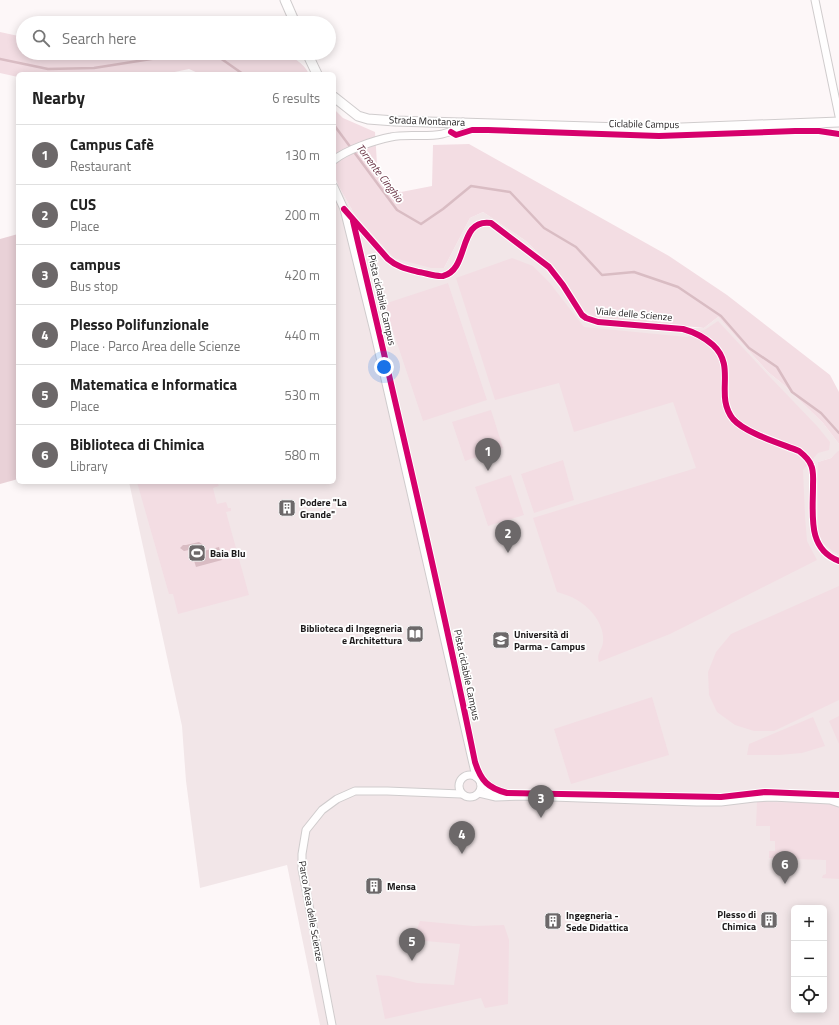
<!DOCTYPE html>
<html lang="en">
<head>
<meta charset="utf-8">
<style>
	body { margin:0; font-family:"Titillium Web",sans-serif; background:#f2f2f2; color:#222 }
	.controls { position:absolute; right:12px; bottom:12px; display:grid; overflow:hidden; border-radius:6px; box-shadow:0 2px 10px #0003 }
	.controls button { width:36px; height:36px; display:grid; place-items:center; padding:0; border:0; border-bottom:1px solid #e0e0e0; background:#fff; color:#222; font:20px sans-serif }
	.you { position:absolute; left:384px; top:367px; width:14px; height:14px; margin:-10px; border:3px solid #fff; border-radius:50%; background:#1a73e8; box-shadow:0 0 0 6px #1a73e833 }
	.badge { display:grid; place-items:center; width:26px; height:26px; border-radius:50%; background:#6c6869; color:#fff; font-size:13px; font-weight:700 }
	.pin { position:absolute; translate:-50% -33px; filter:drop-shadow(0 1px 2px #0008) }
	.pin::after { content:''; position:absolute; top:21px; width:14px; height:12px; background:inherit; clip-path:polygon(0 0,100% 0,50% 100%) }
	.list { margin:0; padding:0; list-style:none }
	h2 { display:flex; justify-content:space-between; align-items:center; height:52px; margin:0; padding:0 16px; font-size:17px }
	h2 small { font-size:13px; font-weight:400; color:#767676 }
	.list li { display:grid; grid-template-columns:26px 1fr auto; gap:12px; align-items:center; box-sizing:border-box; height:60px; padding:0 16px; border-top:1px solid #e0e0e0 }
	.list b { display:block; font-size:15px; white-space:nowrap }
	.list p { margin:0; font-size:13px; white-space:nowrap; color:#767676 }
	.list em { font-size:13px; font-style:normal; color:#767676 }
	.icon { flex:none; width:22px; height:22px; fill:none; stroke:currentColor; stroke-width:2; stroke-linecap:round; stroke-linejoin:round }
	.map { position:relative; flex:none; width:839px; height:1025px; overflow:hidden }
	.search { position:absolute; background:#fff; box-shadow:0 2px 10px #0003; left:16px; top:16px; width:320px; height:44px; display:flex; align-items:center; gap:10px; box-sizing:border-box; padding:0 14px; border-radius:22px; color:#767676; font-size:15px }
	.panel { position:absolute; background:#fff; box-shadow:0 2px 10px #0003; left:16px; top:72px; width:320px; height:412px; border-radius:6px }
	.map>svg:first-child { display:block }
	.built { fill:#f2e6e8; fill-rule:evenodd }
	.green { fill:#f3dde3 }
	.forest { fill:#e9d1d7 }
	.water { fill:#d9bcc3 }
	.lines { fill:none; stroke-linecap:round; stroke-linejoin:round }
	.stream { stroke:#d9bcc3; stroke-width:2.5 }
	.minor-casing { stroke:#d0cccd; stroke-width:9 }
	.major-casing { stroke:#d0cccd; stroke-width:11 }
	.minor { stroke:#fffefe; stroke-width:7 }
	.major { stroke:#fffefe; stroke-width:9 }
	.cycleway-casing { stroke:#fff; stroke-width:8 }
	.cycleway { stroke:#d6006c; stroke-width:6 }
	.labels { text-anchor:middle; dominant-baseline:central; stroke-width:3.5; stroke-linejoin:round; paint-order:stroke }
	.street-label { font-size:10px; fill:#1e1b1c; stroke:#fff }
	.poi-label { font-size:10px; font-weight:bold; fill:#1e1b1c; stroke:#fff; text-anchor:start }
	.water-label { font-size:11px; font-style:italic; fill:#6a3546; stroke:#fff }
</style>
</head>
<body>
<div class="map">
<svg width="839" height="1025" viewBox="0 0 839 1025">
	<rect width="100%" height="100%" fill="#fdf7f8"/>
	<!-- built -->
	<path class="built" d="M338,185L355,215L444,268L470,218L483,212L526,241L558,272L582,309L692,328H704L718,317L768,372L784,385L823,423L839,444V450L837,453L831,458L818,462V480L834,552L839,555V1025H320L287,865L200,888L186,781L182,726L129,482H334V186ZM794,908H824V1010H794Z"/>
	<!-- green -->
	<g class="green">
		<path d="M0,32L23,37V53H87L107,57L122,53H280C293,57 303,62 309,74H200L189,69L165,74H18V77L0,73Z"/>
		<polygon points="334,109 343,118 375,132 377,164 390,187 401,192 432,186 433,145 469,144 669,256 727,295 830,375 839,392 839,444 823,423 784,385 768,372 718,317 704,328 595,317 582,309 558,272 526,241 483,212 470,218 444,268 431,268 394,258 355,215 338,185 334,174"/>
		<path d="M512,258L533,266L549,282L584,327L687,337L706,329L718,321L770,377L817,426L830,442L829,450L818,453L803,470L805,516L807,541L817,560L670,634L599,662C596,653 602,651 603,642C605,625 591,608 577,600C571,596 563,594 557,592L533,518L696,468L673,402L574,432L559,383L495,400L456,278Z"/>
		<polygon points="448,283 487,400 423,421 384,304"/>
		<polygon points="491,410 503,448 465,461 452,422"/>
		<polygon points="839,450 839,555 834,552 818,539 818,462 831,458"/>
		<polygon points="563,460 574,500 534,513 521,474"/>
		<polygon points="511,475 524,515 488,526 475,487"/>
		<polygon points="137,482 217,482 219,486 213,488 217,504 226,502 228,508 231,508 231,511 226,512 249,595 178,614 173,594 169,594"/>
		<polygon points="839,586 839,700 774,731 754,731 735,725 717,712 709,695 708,672 716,652 731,634"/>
		<polygon points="652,697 669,755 571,784 554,729"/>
		<polygon points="839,716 839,744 829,721"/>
		<polygon points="813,717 825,746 802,753 779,755 747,755 749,744"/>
		<polygon points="757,802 824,803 835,805 839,808 839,879 822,878 823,875 826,874 826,860 796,859 796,867 780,867 780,861 775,861 775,858 769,858 769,851 775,851 775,841 770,841 770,826 756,826"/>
		<polygon points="420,921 473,926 504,925 509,940 508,1004 485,1008 481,998 385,1019 376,975 389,976 417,983 454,985 460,944 425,941 401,935 416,931"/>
	</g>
	<!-- forest -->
	<polygon class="forest" points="18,234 18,479 0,484 0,239"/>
	<!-- water -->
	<g class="water">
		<polygon points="199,542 202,544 203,547 184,551 180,548 183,545 186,545"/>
		<polygon points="219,547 222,560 196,567 192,554"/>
	</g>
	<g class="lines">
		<!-- stream -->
		<g class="stream">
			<polyline points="213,53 243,74 257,74"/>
			<polyline points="0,59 48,69 94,68 170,56 181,53"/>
			<polyline points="334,125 397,210 421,224 443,209 471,186 510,192 544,228 576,247 602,275 634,272 678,287 721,316 749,348 777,367 792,392 821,413 839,433"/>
		</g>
		<defs>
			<g id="minor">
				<polyline points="815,0 839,116"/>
				<path d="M334,160C346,150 375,140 391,137C414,132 446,143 463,122"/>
				<polyline points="334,187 344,209 375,335 476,777"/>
				<circle cx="470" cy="786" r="11"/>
				<polyline points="481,784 489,790 498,794"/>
				<polyline points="479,793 496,797 523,796 697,802 721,802 754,798 772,797 830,800 839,803"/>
				<polyline points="332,1025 302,869 302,854 306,830 322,810 337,799 355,791 387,791 461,794"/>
			</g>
			<g id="major">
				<polyline points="285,0 295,23"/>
				<polyline points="307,53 317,74"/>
				<polyline points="334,97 358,116 368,119 395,121 656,129 839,122"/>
			</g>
		</defs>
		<!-- minor casing -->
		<use href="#minor" class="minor-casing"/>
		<!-- major casing -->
		<use href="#major" class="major-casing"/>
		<!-- minor -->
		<use href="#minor" class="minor"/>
		<!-- major -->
		<use href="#major" class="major"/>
		<defs>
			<g id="cycleway">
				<polyline points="451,132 456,135 472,130 488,130 659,136 795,131 819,131 839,134"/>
				<path d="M344,209L388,259C397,267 407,269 419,272C426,273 436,277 443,276C470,270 457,218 491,223L549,267L563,285L582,315L586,318L598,322L683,329C694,332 704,337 713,345C737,367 714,395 733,419C745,433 782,444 799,451C804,455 809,459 811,465C814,471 813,479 813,486C813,515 807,549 839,561"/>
				<path d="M353,221C395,401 438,581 475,762C481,781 488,788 507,793L721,797L765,792L839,795"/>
			</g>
		</defs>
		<!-- cycleway casing -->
		<use href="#cycleway" class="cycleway-casing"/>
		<!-- cycleway -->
		<use href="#cycleway" class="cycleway"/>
	</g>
	<!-- icons -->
	<defs>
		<symbol id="building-square" viewBox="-11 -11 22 22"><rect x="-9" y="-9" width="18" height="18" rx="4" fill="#6c6869" stroke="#fff"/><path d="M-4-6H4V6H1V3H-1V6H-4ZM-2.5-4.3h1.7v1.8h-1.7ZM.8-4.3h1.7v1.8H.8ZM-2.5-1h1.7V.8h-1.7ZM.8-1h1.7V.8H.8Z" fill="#fff"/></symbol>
		<symbol id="stadium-square" viewBox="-11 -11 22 22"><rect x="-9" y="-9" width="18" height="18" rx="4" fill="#6c6869" stroke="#fff"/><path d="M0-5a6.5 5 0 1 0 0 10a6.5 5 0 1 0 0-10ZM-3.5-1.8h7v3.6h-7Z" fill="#fff"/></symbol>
		<symbol id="library-square" viewBox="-11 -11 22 22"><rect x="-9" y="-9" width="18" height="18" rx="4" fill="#6c6869" stroke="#fff"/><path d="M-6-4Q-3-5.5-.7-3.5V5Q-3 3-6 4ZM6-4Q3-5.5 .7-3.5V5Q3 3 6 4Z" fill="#fff"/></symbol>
		<symbol id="university-square" viewBox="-11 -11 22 22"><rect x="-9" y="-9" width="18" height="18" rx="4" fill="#6c6869" stroke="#fff"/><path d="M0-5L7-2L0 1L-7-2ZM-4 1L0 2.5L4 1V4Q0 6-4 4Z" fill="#fff"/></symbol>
	</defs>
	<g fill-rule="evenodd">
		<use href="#building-square" x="277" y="498" width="20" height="20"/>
		<use href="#stadium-square" x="187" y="543" width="20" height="20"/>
		<use href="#library-square" x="405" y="624" width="20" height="20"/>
		<use href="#university-square" x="491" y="630" width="20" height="20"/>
		<use href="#building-square" x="364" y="876" width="20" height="20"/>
		<use href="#building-square" x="759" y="910" width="20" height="20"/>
		<use href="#building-square" x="543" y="911" width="20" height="20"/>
	</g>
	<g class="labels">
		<!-- street labels -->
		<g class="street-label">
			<text transform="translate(427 121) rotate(2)">Strada Montanara</text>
			<text transform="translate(644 124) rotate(1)">Ciclabile Campus</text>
			<text transform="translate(382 300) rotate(77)">Pista ciclabile Campus</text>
			<text transform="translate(634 314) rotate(5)">Viale delle Scienze</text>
			<text transform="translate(467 675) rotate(78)">Pista ciclabile Campus</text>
			<text transform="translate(311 911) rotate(80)">Parco Area delle Scienze</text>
		</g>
		<!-- poi labels -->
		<g class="poi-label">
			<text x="300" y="502">Podere "La<tspan x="300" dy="12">Grande"</tspan></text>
			<text x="210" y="553">Baia Blu</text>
			<text x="402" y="628" text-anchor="end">Biblioteca di Ingegneria<tspan x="402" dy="12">e Architettura</tspan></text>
			<text x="514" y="634">Università di<tspan x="514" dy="12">Parma - Campus</tspan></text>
			<text x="387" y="886">Mensa</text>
			<text x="756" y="914" text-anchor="end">Plesso di<tspan x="756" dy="12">Chimica</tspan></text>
			<text x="566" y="915">Ingegneria -<tspan x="566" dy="12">Sede Didattica</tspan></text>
		</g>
		<!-- water labels -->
		<g class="water-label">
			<text transform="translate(380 173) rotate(53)">Torrente Cinghio</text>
		</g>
	</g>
</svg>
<div class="controls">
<button>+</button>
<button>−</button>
<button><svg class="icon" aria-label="locate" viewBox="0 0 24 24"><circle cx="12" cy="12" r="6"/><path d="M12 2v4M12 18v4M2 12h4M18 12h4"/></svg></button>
</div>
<div class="you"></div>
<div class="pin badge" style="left:488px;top:471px">1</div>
<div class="pin badge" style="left:508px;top:553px">2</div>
<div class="pin badge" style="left:541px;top:818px">3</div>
<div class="pin badge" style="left:462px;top:854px">4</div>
<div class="pin badge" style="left:412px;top:961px">5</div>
<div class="pin badge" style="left:785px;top:884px">6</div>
<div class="search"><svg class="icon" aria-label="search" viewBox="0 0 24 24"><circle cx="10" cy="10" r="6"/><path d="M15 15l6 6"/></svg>Search here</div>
<section class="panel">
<h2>Nearby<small>6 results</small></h2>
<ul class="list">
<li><span class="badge">1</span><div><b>Campus Cafè</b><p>Restaurant</p></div><em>130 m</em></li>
<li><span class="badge">2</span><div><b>CUS</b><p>Place</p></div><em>200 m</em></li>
<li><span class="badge">3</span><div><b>campus</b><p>Bus stop</p></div><em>420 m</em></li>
<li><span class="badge">4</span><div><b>Plesso Polifunzionale</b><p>Place · Parco Area delle Scienze</p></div><em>440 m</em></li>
<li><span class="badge">5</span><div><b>Matematica e Informatica</b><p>Place</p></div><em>530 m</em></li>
<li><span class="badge">6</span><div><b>Biblioteca di Chimica</b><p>Library</p></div><em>580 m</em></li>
</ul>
</section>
</div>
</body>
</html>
